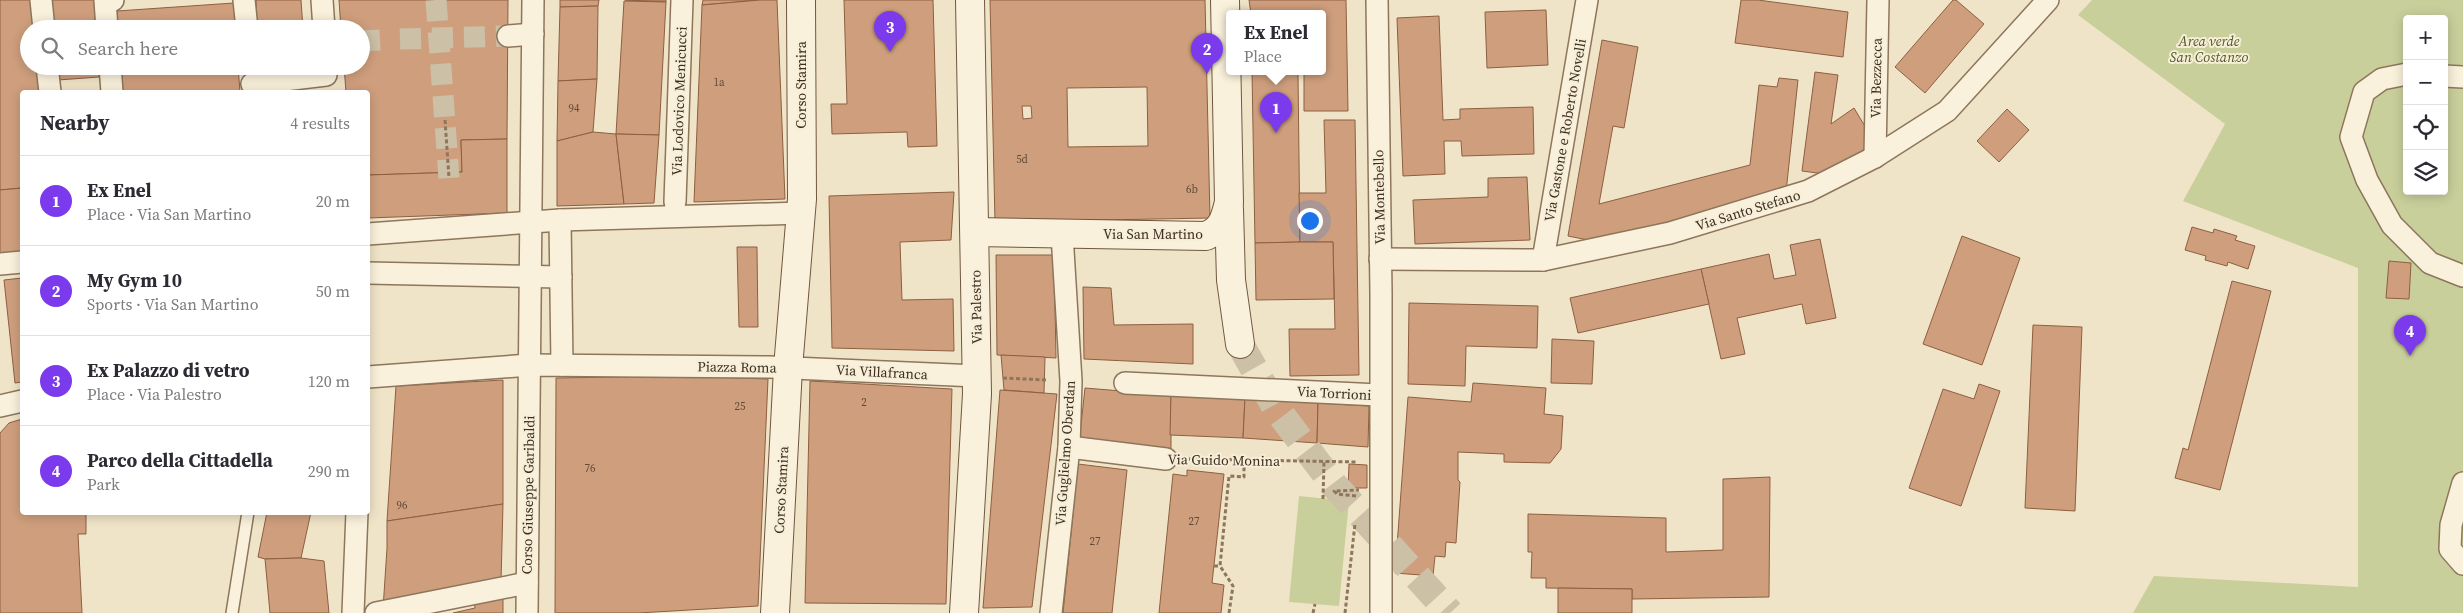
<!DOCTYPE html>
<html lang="en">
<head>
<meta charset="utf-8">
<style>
	body { margin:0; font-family:"Source Serif 4",serif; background:#f2f2f3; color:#2b2b33 }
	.controls { position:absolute; right:15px; top:15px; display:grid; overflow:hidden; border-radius:5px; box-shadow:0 2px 12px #0003 }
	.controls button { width:45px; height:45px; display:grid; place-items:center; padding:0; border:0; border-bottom:1px solid #e1e1e2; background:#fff; color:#2b2b33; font:25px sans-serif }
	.you { position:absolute; left:1309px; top:220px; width:18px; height:18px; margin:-12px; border:4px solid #fff; border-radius:50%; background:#1a73e8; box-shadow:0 0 0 8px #1a73e833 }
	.badge { display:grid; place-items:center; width:32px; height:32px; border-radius:50%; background:#7c3aed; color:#fff; font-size:16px; font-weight:700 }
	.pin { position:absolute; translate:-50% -41px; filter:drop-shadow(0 1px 2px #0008) }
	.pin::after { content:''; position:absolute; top:26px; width:18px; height:15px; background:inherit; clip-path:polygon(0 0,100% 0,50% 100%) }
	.popup { position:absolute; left:1226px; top:10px; width:100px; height:65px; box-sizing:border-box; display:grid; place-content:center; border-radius:5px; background:#fff; filter:drop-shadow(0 1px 4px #0005); font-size:16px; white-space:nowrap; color:#7c7c81 }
	.popup b { font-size:19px; color:#2b2b33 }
	.popup::after { content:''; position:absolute; left:50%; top:100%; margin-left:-10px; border:10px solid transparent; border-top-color:#fff }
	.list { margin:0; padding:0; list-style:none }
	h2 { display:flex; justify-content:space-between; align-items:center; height:65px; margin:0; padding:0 20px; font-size:21px }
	h2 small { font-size:16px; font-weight:400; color:#7c7c81 }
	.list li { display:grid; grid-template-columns:32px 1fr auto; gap:15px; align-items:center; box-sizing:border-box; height:90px; padding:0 20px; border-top:1px solid #e1e1e2 }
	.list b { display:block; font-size:19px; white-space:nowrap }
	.list p { margin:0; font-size:16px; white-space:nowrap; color:#7c7c81 }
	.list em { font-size:16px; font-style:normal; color:#7c7c81 }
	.icon { flex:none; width:28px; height:28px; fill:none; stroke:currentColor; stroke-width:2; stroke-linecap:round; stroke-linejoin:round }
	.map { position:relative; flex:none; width:2463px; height:613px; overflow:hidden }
	.search { position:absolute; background:#fff; box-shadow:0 2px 12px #0003; left:20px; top:20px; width:350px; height:55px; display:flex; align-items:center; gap:12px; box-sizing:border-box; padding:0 18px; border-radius:28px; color:#7c7c81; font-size:19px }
	.panel { position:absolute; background:#fff; box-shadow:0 2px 12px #0003; left:20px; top:90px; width:350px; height:425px; border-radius:5px }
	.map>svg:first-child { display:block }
	.green { fill:#c9cf9b; fill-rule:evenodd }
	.building { fill:#cf9f7d; stroke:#8d5f41; fill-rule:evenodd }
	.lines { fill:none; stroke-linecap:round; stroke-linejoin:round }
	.street-tunnel { stroke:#ccc0a6; stroke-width:21; stroke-dasharray:21 11; stroke-linecap:butt }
	.secondary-tunnel { stroke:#ccc0a6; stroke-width:28; stroke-dasharray:28 14; stroke-linecap:butt }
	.lane-casing { stroke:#8d765c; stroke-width:14 }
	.street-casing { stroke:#8d765c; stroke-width:24 }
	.secondary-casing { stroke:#6f573f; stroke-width:30 }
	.path { stroke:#8d765c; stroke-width:3; stroke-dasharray:4 2.5; stroke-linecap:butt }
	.lane { stroke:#faf1dc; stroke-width:11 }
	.street { stroke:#faf1dc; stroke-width:21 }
	.secondary { stroke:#faf1dc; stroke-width:28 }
	.labels { text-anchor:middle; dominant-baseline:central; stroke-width:4; stroke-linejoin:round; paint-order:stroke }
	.number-label { font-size:11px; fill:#624a37 }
	.park-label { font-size:14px; font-style:italic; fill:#4d5a26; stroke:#f7eed8 }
	.street-label { font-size:14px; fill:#3d2e20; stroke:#f7eed8 }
</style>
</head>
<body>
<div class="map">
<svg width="2463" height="613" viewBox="0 0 2463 613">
	<rect width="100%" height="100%" fill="#f0e4c8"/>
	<!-- green -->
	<g class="green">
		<path d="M2092,0H2463V613H2133L2154,576L2358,587V268L2183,201L2225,124L2078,15ZM2407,19H2444V191H2407Z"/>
		<polygon points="1299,496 1349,501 1339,606 1289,602"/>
	</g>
	<!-- building -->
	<g class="building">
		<polygon points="0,0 39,0 41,29 29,29 29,66 44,66 47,92 22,92 22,188 0,190"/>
		<polygon points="52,0 94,0 96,29 54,29"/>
		<polygon points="256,0 301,0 303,29 257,29"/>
		<polygon points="339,0 508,0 507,139 461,140 462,172 368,175 368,92 346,92 344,66 361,66 361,29 341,29"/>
		<polygon points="560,0 599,0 598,6 560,7"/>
		<polygon points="625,0 666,0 666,2"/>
		<polygon points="703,0 760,0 702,5"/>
		<polygon points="760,0 777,0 785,199 694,202 702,5"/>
		<polygon points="844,0 933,0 937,146 908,147 907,132 832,134 831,104 847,104"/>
		<path d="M990,0H1205L1210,218L995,222ZM1147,87L1148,146L1068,147L1067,88ZM1022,106H1031L1032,118L1023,119Z"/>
		<polygon points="1249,0 1346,0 1348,111 1304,111 1304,72 1322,72 1322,14 1251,14"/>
		<polygon points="1741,0 1758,0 1848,12 1843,57 1735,43"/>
		<polygon points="1953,0 1956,0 1984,24 1925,93 1895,67"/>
		<polygon points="624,1 666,2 659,135 616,134"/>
		<polygon points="234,3 236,29 118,29 117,11"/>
		<polygon points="598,6 597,79 558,81 560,7"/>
		<polygon points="1546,10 1548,65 1487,68 1485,12"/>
		<polygon points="1439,16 1443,120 1460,119 1460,109 1533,107 1534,154 1462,156 1461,141 1444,141 1445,174 1403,176 1397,18"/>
		<polygon points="1602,40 1638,47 1624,128 1613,126 1599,204 1750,165 1759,85 1777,87 1779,78 1798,80 1786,192 1593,241 1568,236"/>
		<polygon points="57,66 99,66 99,77 58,80"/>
		<polygon points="121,66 238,66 240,92 123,92"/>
		<polygon points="1252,72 1290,72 1290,74 1298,74 1300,242 1255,243"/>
		<polygon points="1815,72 1838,75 1831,124 1854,108 1875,143 1825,174 1802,171"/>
		<polygon points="597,79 593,132 557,141 558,81"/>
		<polygon points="2007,109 2029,130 1999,162 1977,141"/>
		<polygon points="1324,120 1355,120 1359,375 1290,376 1289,329 1335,329 1333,242 1300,242 1299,193 1326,193"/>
		<polygon points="593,132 616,134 624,204 557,206 557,141"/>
		<polygon points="616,134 659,135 654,203 624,204"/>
		<polygon points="507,139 507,213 368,218 368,175 462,172 461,140"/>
		<polygon points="1527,177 1530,240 1415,244 1413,200 1488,197 1488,178"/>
		<polygon points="22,188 22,252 0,253 0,190"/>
		<polygon points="954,192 951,240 900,242 902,300 953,299 954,351 832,348 829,196"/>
		<polygon points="2192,227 2213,233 2214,229 2237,236 2235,240 2255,246 2248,269 2228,262 2227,266 2205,260 2206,256 2185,250"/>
		<polygon points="1962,236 2020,258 1982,365 1923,344"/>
		<polygon points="1820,239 1836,318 1806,324 1802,304 1737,318 1745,354 1721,359 1701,269 1769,254 1774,279 1796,275 1790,245"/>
		<polygon points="1300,242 1333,242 1334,299 1256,300 1255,243"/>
		<polygon points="737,247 757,247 758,327 739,327"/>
		<polygon points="996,255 1054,255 1056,358 997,355"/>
		<polygon points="2389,261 2411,263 2409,299 2386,298"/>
		<polygon points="1701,269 1709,304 1578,333 1570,298"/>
		<polygon points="22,278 22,382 15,383 4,280"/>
		<polygon points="2232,281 2271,291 2220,490 2175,478 2183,448 2188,450"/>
		<polygon points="1083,287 1111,288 1114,325 1193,324 1193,364 1084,359"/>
		<polygon points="1409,303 1538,306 1537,348 1466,346 1465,386 1408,384"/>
		<polygon points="2033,325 2082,327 2075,511 2025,508"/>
		<polygon points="1552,339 1594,341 1592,384 1551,383"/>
		<polygon points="1001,355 1045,357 1044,393 1004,390"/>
		<polygon points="677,376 768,379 758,606 638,613 555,613 556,378"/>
		<polygon points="503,380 503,504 387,521 396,386"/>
		<polygon points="810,381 952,389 946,604 805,603"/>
		<polygon points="1473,383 1546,388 1544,414 1563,416 1561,449 1550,463 1504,462 1504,454 1458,452 1458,480 1460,482 1456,543 1446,542 1445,557 1435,556 1433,576 1395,573 1408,397 1471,402"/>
		<polygon points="1979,384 2000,391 1961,506 1909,488 1943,389 1974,399"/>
		<polygon points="1085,388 1171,395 1171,454 1079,443"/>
		<polygon points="1000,390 1057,394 1032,607 983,608"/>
		<polygon points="1171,395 1245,398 1243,438 1170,435"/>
		<polygon points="1245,398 1318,403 1317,443 1243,438"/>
		<polygon points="1318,403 1369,406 1368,447 1317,443"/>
		<polygon points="22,419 22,512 86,512 86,534 78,534 82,613 0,613 0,433 9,423"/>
		<polygon points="1078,464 1127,470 1112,613 1063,613"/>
		<polygon points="1349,464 1367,465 1367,488 1348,488"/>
		<polygon points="1187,470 1224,474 1212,583 1224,585 1221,613 1159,613 1173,474 1187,476"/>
		<polygon points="1770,477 1769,597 1632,599 1632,589 1546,588 1546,578 1531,578 1532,552 1528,552 1528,514 1666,518 1666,552 1723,550 1723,479"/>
		<polygon points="503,504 501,582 383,609 387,548 387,521"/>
		<polygon points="267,512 311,512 301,558 265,559 258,557"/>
		<polygon points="301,558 324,561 329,613 270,613 265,559"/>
		<polygon points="1558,588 1632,589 1632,613 1558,613"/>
		<polygon points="503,593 503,613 453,613 475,608 474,600"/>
	</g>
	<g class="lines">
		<!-- street-tunnel -->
		<g class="street-tunnel">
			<polyline points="436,0 449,178"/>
			<polyline points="400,39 508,36"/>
			<polyline points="361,41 380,40"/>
		</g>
		<!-- secondary-tunnel -->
		<polyline class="secondary-tunnel" points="1240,344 1276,408 1334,485 1450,613"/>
		<defs>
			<polyline id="lane" points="232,613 248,512"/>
			<g id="street">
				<polyline points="41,0 44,29"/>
				<polyline points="244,0 247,29"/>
				<polyline points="322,0 324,29"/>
				<polyline points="1377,0 1381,293 1381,613"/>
				<polyline points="107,29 105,0 113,0"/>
				<polyline points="508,36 533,34"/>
				<polyline points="47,66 50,92"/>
				<polyline points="110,66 112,92"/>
				<polyline points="2407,74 2382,79 2364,92 2351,137 2367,180 2392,225 2430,263 2463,276"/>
				<polyline points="2444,76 2463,77"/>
				<polyline points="252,84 326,75"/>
				<polyline points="1875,157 1878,0"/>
				<polyline points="675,202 682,0"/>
				<polyline points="560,220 562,365"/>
				<polyline points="368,234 560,220 801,213"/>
				<polyline points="1380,259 1543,260 1670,233 1808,191 1875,157 1947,111 2048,0"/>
				<polyline points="1543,260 1587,0"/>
				<polyline points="0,264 22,262"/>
				<polyline points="368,273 561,277"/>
				<polyline points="368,377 530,365 770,367 977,376"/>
				<polyline points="1125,383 1379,395"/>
				<polyline points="0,406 22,401"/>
				<polyline points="1069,447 1166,459"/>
				<polyline points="2463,483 2451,525 2450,549 2463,564"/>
				<polyline points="353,613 357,512"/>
				<polyline points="376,613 527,583"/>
				<polyline points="527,613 533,0"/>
				<polyline points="1051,613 1069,447 1071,381 1062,234"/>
			</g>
			<g id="secondary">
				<polyline points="1229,209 1231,280 1240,344"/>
				<path d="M975,232L1206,236C1223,229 1225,218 1229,202L1225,0"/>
				<polyline points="775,613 788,368 802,199 801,0"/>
				<polyline points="964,613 977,394 970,0"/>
			</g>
		</defs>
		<!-- lane casing -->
		<use href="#lane" class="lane-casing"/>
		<!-- street casing -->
		<use href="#street" class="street-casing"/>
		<!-- secondary casing -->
		<use href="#secondary" class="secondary-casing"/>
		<!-- path -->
		<g class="path">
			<polyline points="445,120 449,178"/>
			<polyline points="1003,378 1047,380"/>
			<polyline points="1189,459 1358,462"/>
			<polyline points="1356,496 1337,494 1334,491 1359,490"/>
			<polyline points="1323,499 1324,462"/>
			<polyline points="1214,566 1220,566"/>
			<polyline points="1229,613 1233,586 1220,566 1229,476 1244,477 1244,460"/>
			<polyline points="1313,613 1315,604"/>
			<polyline points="1345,613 1355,524"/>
		</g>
		<!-- lane -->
		<use href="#lane" class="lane"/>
		<!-- street -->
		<use href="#street" class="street"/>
		<!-- secondary -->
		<use href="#secondary" class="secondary"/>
	</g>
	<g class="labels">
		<!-- number labels -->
		<g class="number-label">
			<text x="719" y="82">1a</text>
			<text x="574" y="108">94</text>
			<text x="1022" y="159">5d</text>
			<text x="1192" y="189">6b</text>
			<text x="864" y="402">2</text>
			<text x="740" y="406">25</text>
			<text x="590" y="468">76</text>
			<text x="402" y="505">96</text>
			<text x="1194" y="521">27</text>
			<text x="1095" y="541">27</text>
		</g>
		<!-- park labels -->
		<g class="park-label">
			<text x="2209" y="41">Area verde<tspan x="2209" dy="16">San Costanzo</tspan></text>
		</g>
		<!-- street labels -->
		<g class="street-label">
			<text transform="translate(1876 78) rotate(-89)">Via Bezzecca</text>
			<text transform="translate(801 85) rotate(-90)">Corso Stamira</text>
			<text transform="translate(679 101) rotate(-88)">Via Lodovico Menicucci</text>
			<text transform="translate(1565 130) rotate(-80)">Via Gastone e Roberto Novelli</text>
			<text transform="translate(1379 197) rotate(-91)">Via Montebello</text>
			<text transform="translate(1748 210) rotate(-17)">Via Santo Stefano</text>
			<text x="1153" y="234">Via San Martino</text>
			<text transform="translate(976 307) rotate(-91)">Via Palestro</text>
			<text transform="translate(737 367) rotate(1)">Piazza Roma</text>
			<text transform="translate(882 372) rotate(3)">Via Villafranca</text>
			<text transform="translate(1334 393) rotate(3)">Via Torrioni</text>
			<text transform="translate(1065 453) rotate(-86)">Via Guglielmo Oberdan</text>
			<text transform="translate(1224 460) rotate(1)">Via Guido Monina</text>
			<text transform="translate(781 490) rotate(-87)">Corso Stamira</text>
			<text transform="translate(528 495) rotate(-89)">Corso Giuseppe Garibaldi</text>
		</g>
	</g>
</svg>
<div class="controls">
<button>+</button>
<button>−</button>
<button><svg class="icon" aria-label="locate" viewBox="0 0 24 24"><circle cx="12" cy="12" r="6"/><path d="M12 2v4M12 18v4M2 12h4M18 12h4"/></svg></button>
<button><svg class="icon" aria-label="layers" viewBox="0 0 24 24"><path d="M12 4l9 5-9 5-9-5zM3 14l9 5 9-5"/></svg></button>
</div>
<div class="you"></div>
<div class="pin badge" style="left:1276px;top:133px">1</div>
<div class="popup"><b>Ex Enel</b>Place</div>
<div class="pin badge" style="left:1207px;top:74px">2</div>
<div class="pin badge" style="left:890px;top:52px">3</div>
<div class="pin badge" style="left:2410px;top:356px">4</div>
<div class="search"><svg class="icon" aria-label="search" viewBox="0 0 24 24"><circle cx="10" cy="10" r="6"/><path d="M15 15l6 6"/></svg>Search here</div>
<section class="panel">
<h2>Nearby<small>4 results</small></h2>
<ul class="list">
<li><span class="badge">1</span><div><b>Ex Enel</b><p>Place · Via San Martino</p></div><em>20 m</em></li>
<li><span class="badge">2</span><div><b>My Gym 10</b><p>Sports · Via San Martino</p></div><em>50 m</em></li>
<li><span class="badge">3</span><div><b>Ex Palazzo di vetro</b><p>Place · Via Palestro</p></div><em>120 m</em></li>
<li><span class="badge">4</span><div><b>Parco della Cittadella</b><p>Park</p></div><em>290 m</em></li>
</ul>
</section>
</div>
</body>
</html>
